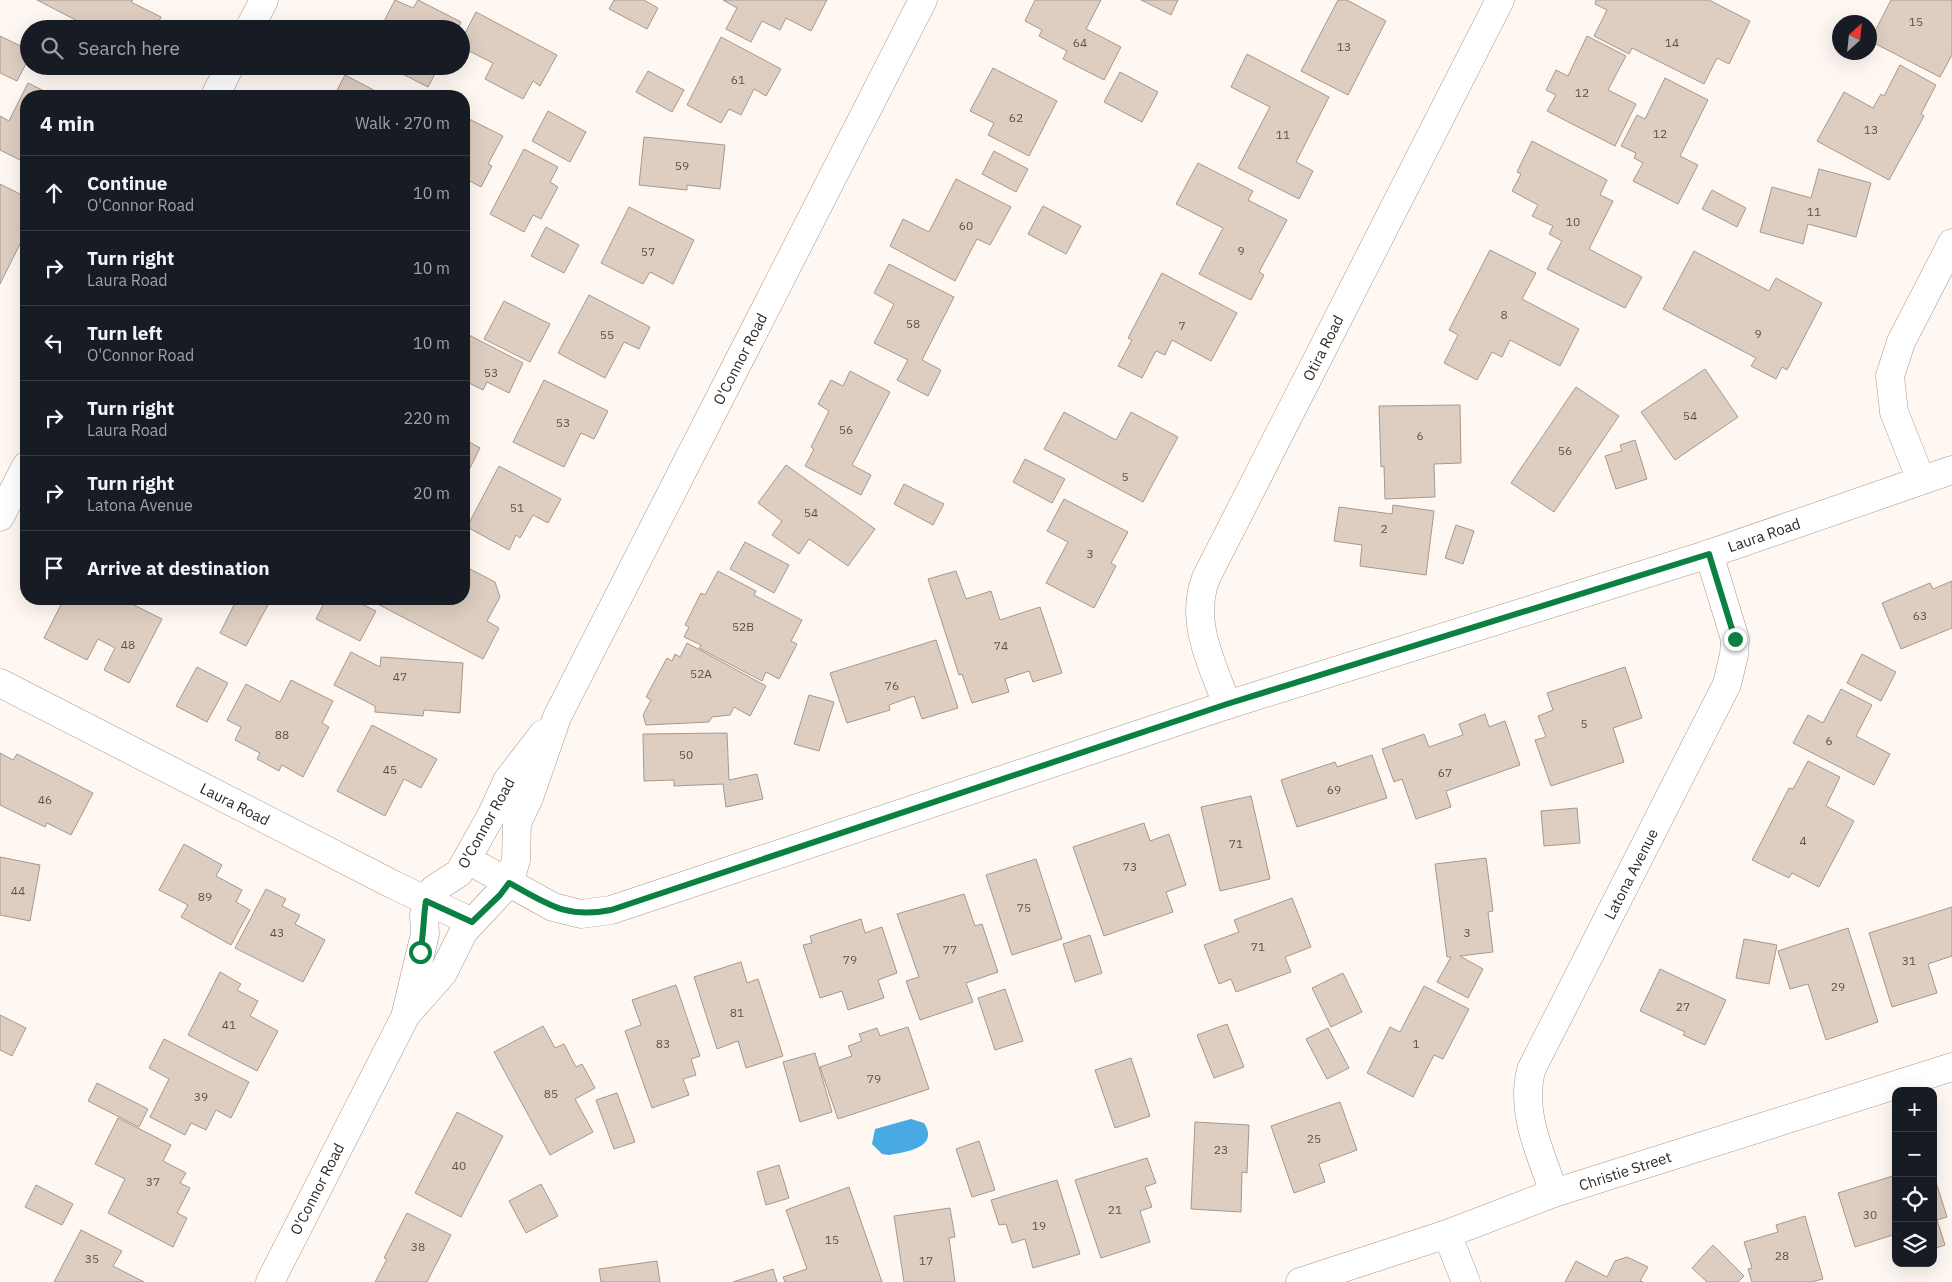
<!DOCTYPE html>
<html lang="en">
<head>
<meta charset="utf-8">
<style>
	body { margin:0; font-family:"IBM Plex Sans",sans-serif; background:#20242c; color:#f1f3f6 }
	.controls { position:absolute; right:15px; bottom:15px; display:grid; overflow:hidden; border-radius:10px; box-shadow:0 5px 20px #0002 }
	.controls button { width:45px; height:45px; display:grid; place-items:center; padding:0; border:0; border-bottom:1px solid #363941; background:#171b24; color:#f1f3f6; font:25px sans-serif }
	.compass { position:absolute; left:1832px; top:15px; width:45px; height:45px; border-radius:50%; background:#171b24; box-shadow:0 5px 20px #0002; rotate:27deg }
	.stop { position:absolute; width:15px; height:15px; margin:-11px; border:4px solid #0b8043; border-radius:50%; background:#fff }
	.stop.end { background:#0b8043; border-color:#fff; box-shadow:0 1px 5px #0008 }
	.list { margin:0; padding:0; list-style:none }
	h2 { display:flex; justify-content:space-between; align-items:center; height:65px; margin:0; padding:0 20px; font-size:21px }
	h2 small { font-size:16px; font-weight:400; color:#9ea1a6 }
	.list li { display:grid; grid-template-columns:32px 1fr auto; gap:15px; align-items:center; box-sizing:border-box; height:75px; padding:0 20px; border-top:1px solid #363941 }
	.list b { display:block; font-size:19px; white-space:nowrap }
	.list p { margin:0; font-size:16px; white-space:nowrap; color:#9ea1a6 }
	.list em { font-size:16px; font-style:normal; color:#9ea1a6 }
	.icon { flex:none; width:28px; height:28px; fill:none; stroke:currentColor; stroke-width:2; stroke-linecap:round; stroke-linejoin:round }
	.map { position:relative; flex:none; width:1952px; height:1282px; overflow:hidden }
	.search { position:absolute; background:#171b24; box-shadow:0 5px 20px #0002; left:20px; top:20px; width:450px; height:55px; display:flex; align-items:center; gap:12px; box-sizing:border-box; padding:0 18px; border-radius:28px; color:#9ea1a6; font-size:19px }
	.panel { position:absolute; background:#171b24; box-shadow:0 5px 20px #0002; left:20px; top:90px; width:450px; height:515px; border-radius:20px }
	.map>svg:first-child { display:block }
	.water { fill:#49aae3 }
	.building { fill:#decec1; stroke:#a8988c }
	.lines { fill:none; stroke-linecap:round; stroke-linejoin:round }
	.minor-casing { stroke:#a9998d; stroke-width:29 }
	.minor { stroke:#fff; stroke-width:28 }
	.route { stroke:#0b8043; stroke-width:6 }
	.labels { text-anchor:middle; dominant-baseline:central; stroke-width:5; stroke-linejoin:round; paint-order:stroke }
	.number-label { font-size:12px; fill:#5a524a }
	.street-label { font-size:15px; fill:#2e2823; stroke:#fff }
</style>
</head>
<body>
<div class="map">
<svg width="1952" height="1282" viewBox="0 0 1952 1282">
	<rect width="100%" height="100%" fill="#fef7f2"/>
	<!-- water -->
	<path class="water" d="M911,1119L924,1123C940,1148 905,1152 889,1155L882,1154L872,1144L875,1129Z"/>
	<!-- building -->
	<g class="building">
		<polygon points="37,0 133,0 131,2 161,17 155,29 93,29"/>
		<polygon points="395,0 413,8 418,0 461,22 458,29 380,29"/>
		<polygon points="614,0 644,0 658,8 647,29 609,9"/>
		<polygon points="723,0 827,0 811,31 786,18 780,30 762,21 751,42 726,29 737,8"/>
		<polygon points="1035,0 1101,0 1086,29 1121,47 1104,80 1063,59 1067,51 1039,36 1042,30 1025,21"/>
		<polygon points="1141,0 1178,0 1171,15"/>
		<polygon points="1338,0 1347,0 1386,21 1348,95 1301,71"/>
		<polygon points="1596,0 1709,0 1750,21 1729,64 1717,58 1704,84 1632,48 1629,54 1594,36 1607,10 1595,4"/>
		<polygon points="1891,0 1952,0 1952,55 1940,77 1870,41"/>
		<polygon points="476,12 557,55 540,86 533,81 523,99 485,79 493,63 461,47 461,41"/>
		<polygon points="366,23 377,29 363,29"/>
		<polygon points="0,36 29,50 29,58 17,81 0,73"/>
		<polygon points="1587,36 1626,56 1608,90 1636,104 1615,146 1547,111 1556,95 1546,90 1556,70 1568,76"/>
		<polygon points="721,37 781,69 766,96 754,89 741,115 729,109 721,123 687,105"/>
		<polygon points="1247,54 1329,97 1296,162 1313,171 1299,199 1238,168 1270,107 1231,87"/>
		<polygon points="1900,65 1936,85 1921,114 1924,116 1889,180 1817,141 1844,92 1873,108 1881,94 1884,96"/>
		<polygon points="387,66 439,66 428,87"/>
		<polygon points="993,68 1057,101 1029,156 988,135 994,123 970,111"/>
		<polygon points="648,71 684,90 672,112 636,92"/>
		<polygon points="1120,72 1158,92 1142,122 1104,102"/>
		<polygon points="345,75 385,96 334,96"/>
		<polygon points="1665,78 1708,100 1680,156 1698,165 1678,204 1633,181 1643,163 1634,158 1636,153 1621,146 1637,115 1645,119"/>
		<polygon points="28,83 54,96 26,96 26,163 0,150 0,116 9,121"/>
		<polygon points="548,111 586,132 570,162 532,141"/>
		<polygon points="465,117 503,136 488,164 492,166 481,187 468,180 464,189"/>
		<polygon points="644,137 725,145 720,189 687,185 687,190 639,185"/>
		<polygon points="1532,141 1607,180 1600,195 1613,201 1589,249 1642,277 1625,308 1547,269 1562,241 1549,234 1553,226 1532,216 1538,205 1512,191 1521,174 1517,172"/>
		<polygon points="524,149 558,167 550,182 558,187 541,219 533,215 524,232 490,214"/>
		<polygon points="994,151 1028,169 1016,192 982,174"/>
		<polygon points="1198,163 1253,191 1248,200 1287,220 1259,272 1264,275 1251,300 1199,274 1223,228 1176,204"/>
		<polygon points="1819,169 1871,183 1856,237 1808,224 1803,244 1760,232 1772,187 1811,198"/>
		<polygon points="956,179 1011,207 990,245 977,239 955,281 890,246 903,219 929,232"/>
		<polygon points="0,184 26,197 26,232 0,284"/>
		<polygon points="1712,190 1746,208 1737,227 1702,209"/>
		<polygon points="1043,206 1081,226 1066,254 1028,234"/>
		<polygon points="629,207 694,240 673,284 650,272 643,284 601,263"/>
		<polygon points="546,227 579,245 564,273 531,256"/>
		<polygon points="1490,250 1536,273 1522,299 1579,329 1560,366 1510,340 1502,357 1492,352 1477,380 1444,363 1458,335 1449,330"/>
		<polygon points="1694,251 1769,291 1776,278 1822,303 1787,370 1782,367 1776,379 1751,366 1756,358 1663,309"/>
		<polygon points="889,264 954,297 922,360 941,370 928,396 897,380 908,360 874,343 894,304 874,293"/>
		<polygon points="1162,273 1237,313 1211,361 1172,340 1165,355 1156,351 1142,378 1118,366 1132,340 1128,338"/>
		<polygon points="589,295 650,327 639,349 624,342 605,378 558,353"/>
		<polygon points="504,301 550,324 530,362 484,339"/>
		<polygon points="467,334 523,363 509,393 487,382 483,390 467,382 464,389 464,340"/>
		<polygon points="1705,369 1738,417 1675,460 1641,412"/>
		<polygon points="850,371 890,392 852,465 871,475 861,495 805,466 814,449 811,447 829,411 818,404 831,380 843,386"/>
		<polygon points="544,380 608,411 594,439 581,433 564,467 513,442"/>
		<polygon points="1576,387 1619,416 1554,512 1511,483"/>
		<polygon points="1460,405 1461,463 1434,464 1435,497 1385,499 1384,466 1381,467 1379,406"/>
		<polygon points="1064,412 1116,440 1131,412 1178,437 1143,502 1044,449"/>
		<polygon points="464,439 480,448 464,480"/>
		<polygon points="1635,440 1647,479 1616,489 1605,456 1622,451 1620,445"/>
		<polygon points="1025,459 1065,479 1052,503 1013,482"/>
		<polygon points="786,465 875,529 848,566 809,539 799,554 772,535 782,521 758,503"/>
		<polygon points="499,466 561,499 548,523 533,515 520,538 516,535 509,550 467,527"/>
		<polygon points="904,484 944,504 933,525 894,504"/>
		<polygon points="1064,499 1128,532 1111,563 1116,566 1094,608 1046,583 1068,542 1047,531"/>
		<polygon points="1393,505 1434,511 1426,575 1360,566 1362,545 1334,541 1339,507 1392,514"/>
		<polygon points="1456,525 1474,531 1463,564 1445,558"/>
		<polygon points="745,542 789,565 774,593 730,569"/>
		<polygon points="464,566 495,582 500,597 487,621 499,628 483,659 368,599 464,599"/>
		<polygon points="718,571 756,591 754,595 802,620 791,641 797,644 779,679 766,672 762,681 699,648 701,645 684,637 689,627 685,625 701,593 705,595"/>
		<polygon points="956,571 966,599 991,591 1000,620 1040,607 1062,673 1033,682 1029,671 1005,679 1009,692 972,703 962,674 959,675 928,579"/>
		<polygon points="1952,581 1952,628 1901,649 1882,603 1930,583 1933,589"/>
		<polygon points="64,599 122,599 162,619 129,683 104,670 115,648 98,639 87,660 44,638"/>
		<polygon points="237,599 265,599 270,601 246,646 220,633"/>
		<polygon points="326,599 351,599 376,611 360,641 316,619"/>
		<polygon points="936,640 958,708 922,719 914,696 889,705 890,710 847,723 830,673"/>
		<polygon points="687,643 766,686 750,716 734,707 730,715 712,717 709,722 646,725 643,715 651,700 646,697 667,658 672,661 675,654 680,657"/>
		<polygon points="351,652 380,667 381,657 463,663 460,713 424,710 423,716 375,712 375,706 334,685"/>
		<polygon points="1862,654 1896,672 1881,701 1847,683"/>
		<polygon points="197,667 228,683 207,722 176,706"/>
		<polygon points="1625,667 1642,718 1613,728 1624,762 1551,786 1535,740 1546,737 1538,716 1553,710 1547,693"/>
		<polygon points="291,680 333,701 322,723 329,727 303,777 282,765 279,771 257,759 260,753 235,740 241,727 227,720 246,684 280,702"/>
		<polygon points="1841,689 1872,705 1856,736 1890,754 1874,785 1793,743 1808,715 1823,723"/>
		<polygon points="809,695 834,702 819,751 794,744"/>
		<polygon points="1485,714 1489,727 1505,721 1520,765 1446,791 1451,807 1416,819 1402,779 1394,782 1382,749 1424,734 1429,747 1463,735 1459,724"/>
		<polygon points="372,725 437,759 421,788 404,779 385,816 337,791"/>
		<polygon points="727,733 729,780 757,774 763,799 726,807 723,784 674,786 674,780 644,781 643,734"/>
		<polygon points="0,753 13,760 17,754 93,793 71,835 47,823 45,827 0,805"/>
		<polygon points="1372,755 1387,798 1297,827 1281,780 1335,762 1337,767"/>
		<polygon points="1808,761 1840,777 1826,806 1854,821 1819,887 1792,873 1789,878 1752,860 1789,788 1793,789"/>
		<polygon points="1251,796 1270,879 1220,891 1201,807"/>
		<polygon points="1577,808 1580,843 1544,846 1541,811"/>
		<polygon points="1144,823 1150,841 1169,834 1186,885 1166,892 1173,912 1104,936 1073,847"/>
		<polygon points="184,844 222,865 216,876 242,890 236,902 250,910 231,945 181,917 188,905 159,890"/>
		<polygon points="0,857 40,865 30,921 0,915"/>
		<polygon points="1486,858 1493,911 1488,912 1493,952 1460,956 1483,969 1468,998 1437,982 1451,957 1447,957 1435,864"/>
		<polygon points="1036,859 1062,939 1012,955 986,875"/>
		<polygon points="266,889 286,899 282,906 300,915 295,924 325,940 303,982 235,948"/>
		<polygon points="964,894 975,926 982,924 998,972 966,983 973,1002 920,1020 906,981 919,977 897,914"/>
		<polygon points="1292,898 1311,947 1285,957 1291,972 1236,992 1231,979 1219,984 1204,945 1239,932 1234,920"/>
		<polygon points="1952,907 1952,956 1928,964 1937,993 1892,1007 1869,933"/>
		<polygon points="861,919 865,933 882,927 897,973 878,980 884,998 848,1010 842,991 820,998 803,945 812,943 810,936"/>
		<polygon points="1848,928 1878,1022 1826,1040 1808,984 1790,989 1778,951"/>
		<polygon points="1090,935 1102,973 1075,982 1063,944"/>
		<polygon points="1744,939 1777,945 1769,984 1736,978"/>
		<polygon points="741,962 747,983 758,979 783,1056 746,1068 738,1041 717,1049 694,977"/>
		<polygon points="1660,969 1726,1000 1705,1045 1683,1035 1685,1032 1640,1011"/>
		<polygon points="220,972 241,984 237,990 258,1001 250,1016 278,1031 257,1071 188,1035"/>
		<polygon points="1343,973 1362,1012 1331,1027 1312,988"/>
		<polygon points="676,985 700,1056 691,1059 696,1075 683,1079 689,1095 652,1108 625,1031 641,1025 632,1000"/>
		<polygon points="1424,986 1469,1009 1443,1059 1434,1055 1413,1097 1367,1073 1390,1027 1400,1032"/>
		<polygon points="1005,989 1023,1041 995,1050 978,998"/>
		<polygon points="0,1015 26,1028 12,1056 0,1050"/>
		<polygon points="1227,1024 1244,1067 1214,1078 1197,1035"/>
		<polygon points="543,1026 555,1048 564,1044 576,1067 582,1064 595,1088 575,1099 593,1132 550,1155 494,1052"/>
		<polygon points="908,1027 929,1089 838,1119 820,1067 852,1056 848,1046 862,1041 859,1034 877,1028 880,1036"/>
		<polygon points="1328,1028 1349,1068 1327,1079 1306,1039"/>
		<polygon points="164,1039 249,1082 231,1118 216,1110 206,1130 191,1123 185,1135 150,1117 169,1079 149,1068"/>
		<polygon points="815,1053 832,1112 800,1122 783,1062"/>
		<polygon points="1131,1058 1150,1116 1115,1128 1095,1070"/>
		<polygon points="97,1083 148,1109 139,1127 88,1101"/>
		<polygon points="617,1093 635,1142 614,1149 596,1100"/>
		<polygon points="1340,1102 1357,1150 1319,1164 1325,1182 1294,1193 1271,1126"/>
		<polygon points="457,1112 503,1136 461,1217 415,1193"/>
		<polygon points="118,1118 171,1145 163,1161 186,1173 180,1183 190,1188 177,1213 187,1218 173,1247 108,1213 125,1179 95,1164"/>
		<polygon points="1195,1122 1249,1125 1247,1173 1242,1172 1241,1212 1191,1209"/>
		<polygon points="979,1141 995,1190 972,1197 956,1149"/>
		<polygon points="1147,1158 1156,1183 1145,1187 1152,1207 1140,1211 1150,1242 1101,1258 1075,1180"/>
		<polygon points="779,1165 789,1198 766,1205 757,1172"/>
		<polygon points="1933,1173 1947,1217 1937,1220 1945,1245 1933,1249"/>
		<polygon points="1896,1175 1896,1234 1855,1247 1838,1193"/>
		<polygon points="1057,1180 1080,1254 1033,1268 1025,1239 1012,1243 1006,1224 999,1225 991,1200"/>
		<polygon points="541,1184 558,1216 526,1233 509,1201"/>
		<polygon points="36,1185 73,1204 62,1225 25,1207"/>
		<polygon points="849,1187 882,1282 785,1282 783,1277 807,1269 786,1210"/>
		<polygon points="950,1208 955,1237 949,1238 955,1282 904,1282 894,1216"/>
		<polygon points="407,1213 451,1235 427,1282 375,1282 387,1259 384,1258"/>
		<polygon points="1805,1216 1823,1279 1811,1282 1752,1282 1748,1269 1752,1268 1744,1242 1778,1232 1776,1225"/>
		<polygon points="81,1230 122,1251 113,1266 144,1282 54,1282"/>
		<polygon points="1713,1245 1744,1276 1738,1282 1707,1282 1692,1268"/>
		<polygon points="1627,1257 1648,1267 1640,1281 1643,1282 1565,1282 1576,1261 1607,1277 1615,1261"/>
		<polygon points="657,1261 660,1282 601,1282 599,1269"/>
		<polygon points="773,1269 777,1282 733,1282"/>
	</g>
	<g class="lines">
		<defs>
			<g id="minor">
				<polyline points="249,29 264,0"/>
				<polyline points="215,96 230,66"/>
				<polyline points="1921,480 1894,412 1890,376 1901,342 1952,243"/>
				<polyline points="0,517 26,466"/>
				<polyline points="0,683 394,885 472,922"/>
				<path d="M1227,705C1212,663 1189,622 1206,578L1500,0"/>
				<polyline points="468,860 553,907 581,914 611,910 1227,705 1709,554 1952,470"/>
				<polyline points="406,1013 425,934 424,915 427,901 434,889 459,873 492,814 507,781 543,734"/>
				<path d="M1554,1193C1541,1153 1520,1114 1531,1070L1727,684L1734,655L1735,639L1709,554"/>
				<polyline points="1447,1234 1466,1282"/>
				<polyline points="270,1282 406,1015 443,973 464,931 509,883 516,860 517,823 529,798 557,717 923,0"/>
				<polyline points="1300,1282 1447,1234 1554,1193 1952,1067"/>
			</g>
		</defs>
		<!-- minor casing -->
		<use href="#minor" class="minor-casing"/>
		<!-- minor -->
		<use href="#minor" class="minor"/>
	</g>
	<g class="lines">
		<!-- route -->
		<path class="route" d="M420,952C424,935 423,918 426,901L472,922L500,895L509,883C548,904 565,919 611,910L1227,704L1709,554L1735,639"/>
	</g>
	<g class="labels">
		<!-- number labels -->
		<g class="number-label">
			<text x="1916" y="21">15</text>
			<text x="1080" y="42">64</text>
			<text x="1672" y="42">14</text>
			<text x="1344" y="46">13</text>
			<text x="738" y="79">61</text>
			<text x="1582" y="92">12</text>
			<text x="1016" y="117">62</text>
			<text x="1871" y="129">13</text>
			<text x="1660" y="133">12</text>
			<text x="1283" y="134">11</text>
			<text x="682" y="165">59</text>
			<text x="1814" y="211">11</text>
			<text x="1573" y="221">10</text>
			<text x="966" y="225">60</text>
			<text x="1241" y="250">9</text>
			<text x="648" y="251">57</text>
			<text x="1504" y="314">8</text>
			<text x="913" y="323">58</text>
			<text x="1182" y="325">7</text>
			<text x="1758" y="333">9</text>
			<text x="607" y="334">55</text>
			<text x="491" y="372">53</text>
			<text x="1690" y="415">54</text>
			<text x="563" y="422">53</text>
			<text x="846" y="429">56</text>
			<text x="1420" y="435">6</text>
			<text x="1565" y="450">56</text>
			<text x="1125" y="476">5</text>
			<text x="517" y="507">51</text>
			<text x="811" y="512">54</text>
			<text x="1384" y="528">2</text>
			<text x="1090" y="553">3</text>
			<text x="1920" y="615">63</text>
			<text x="743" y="626">52B</text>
			<text x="128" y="644">48</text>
			<text x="1001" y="645">74</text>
			<text x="701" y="673">52A</text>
			<text x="400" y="676">47</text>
			<text x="892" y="685">76</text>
			<text x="1584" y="723">5</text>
			<text x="282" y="734">88</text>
			<text x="1829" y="740">6</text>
			<text x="686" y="754">50</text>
			<text x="390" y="769">45</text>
			<text x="1445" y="772">67</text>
			<text x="1334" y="789">69</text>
			<text x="45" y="799">46</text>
			<text x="1803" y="840">4</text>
			<text x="1236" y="843">71</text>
			<text x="1130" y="866">73</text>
			<text x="18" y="890">44</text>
			<text x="205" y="896">89</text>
			<text x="1024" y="907">75</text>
			<text x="277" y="932">43</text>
			<text x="1467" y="932">3</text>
			<text x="1258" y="946">71</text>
			<text x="950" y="949">77</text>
			<text x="850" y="959">79</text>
			<text x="1909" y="960">31</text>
			<text x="1838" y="986">29</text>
			<text x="1683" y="1006">27</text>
			<text x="737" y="1012">81</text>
			<text x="229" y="1024">41</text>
			<text x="663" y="1043">83</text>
			<text x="1416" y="1043">1</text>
			<text x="874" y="1078">79</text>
			<text x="551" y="1093">85</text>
			<text x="201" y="1096">39</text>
			<text x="1314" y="1138">25</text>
			<text x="1221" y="1149">23</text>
			<text x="459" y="1165">40</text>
			<text x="153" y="1181">37</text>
			<text x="1115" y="1209">21</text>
			<text x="1870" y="1214">30</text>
			<text x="1039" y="1225">19</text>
			<text x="832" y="1239">15</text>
			<text x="418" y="1246">38</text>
			<text x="1782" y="1255">28</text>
			<text x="92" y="1258">35</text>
			<text x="926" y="1260">17</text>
		</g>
		<!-- street labels -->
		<g class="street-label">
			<text transform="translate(1323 348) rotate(-63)">Otira Road</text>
			<text transform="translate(740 359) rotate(-63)">O'Connor Road</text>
			<text transform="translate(1764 535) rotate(-19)">Laura Road</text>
			<text transform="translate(235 804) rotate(27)">Laura Road</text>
			<text transform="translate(486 823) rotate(-61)">O'Connor Road</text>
			<text transform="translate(1631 874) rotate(-63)">Latona Avenue</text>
			<text transform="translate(1625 1171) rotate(-18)">Christie Street</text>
			<text transform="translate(317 1189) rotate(-63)">O'Connor Road</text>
		</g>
	</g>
</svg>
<div class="controls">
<button>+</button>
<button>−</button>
<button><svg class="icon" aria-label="locate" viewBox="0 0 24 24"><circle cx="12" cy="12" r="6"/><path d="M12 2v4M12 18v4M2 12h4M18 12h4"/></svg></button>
<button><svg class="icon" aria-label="layers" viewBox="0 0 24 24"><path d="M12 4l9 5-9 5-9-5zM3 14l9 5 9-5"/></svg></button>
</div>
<svg class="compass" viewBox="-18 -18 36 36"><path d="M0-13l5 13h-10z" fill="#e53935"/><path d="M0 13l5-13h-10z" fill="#9ea1a6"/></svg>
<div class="stop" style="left:420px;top:952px"></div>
<div class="stop end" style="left:1735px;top:639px"></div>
<div class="search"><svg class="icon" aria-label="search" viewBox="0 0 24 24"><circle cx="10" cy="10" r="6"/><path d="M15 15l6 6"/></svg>Search here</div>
<section class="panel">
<h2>4 min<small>Walk · 270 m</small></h2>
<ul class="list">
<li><svg class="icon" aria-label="ahead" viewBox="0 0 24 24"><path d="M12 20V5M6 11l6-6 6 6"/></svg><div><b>Continue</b><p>O'Connor Road</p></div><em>10 m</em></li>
<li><svg class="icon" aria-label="right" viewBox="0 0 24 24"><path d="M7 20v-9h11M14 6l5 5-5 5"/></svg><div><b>Turn right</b><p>Laura Road</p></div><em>10 m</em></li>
<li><svg class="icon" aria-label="left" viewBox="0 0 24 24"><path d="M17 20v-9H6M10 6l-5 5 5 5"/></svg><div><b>Turn left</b><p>O'Connor Road</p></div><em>10 m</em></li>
<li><svg class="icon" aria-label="right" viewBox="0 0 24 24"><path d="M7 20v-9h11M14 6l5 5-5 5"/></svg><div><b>Turn right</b><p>Laura Road</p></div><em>220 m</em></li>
<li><svg class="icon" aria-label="right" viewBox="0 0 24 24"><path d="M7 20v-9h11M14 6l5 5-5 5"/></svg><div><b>Turn right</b><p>Latona Avenue</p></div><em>20 m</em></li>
<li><svg class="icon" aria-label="arrive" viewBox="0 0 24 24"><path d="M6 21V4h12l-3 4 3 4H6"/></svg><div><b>Arrive at destination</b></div></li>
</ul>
</section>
</div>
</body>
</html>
